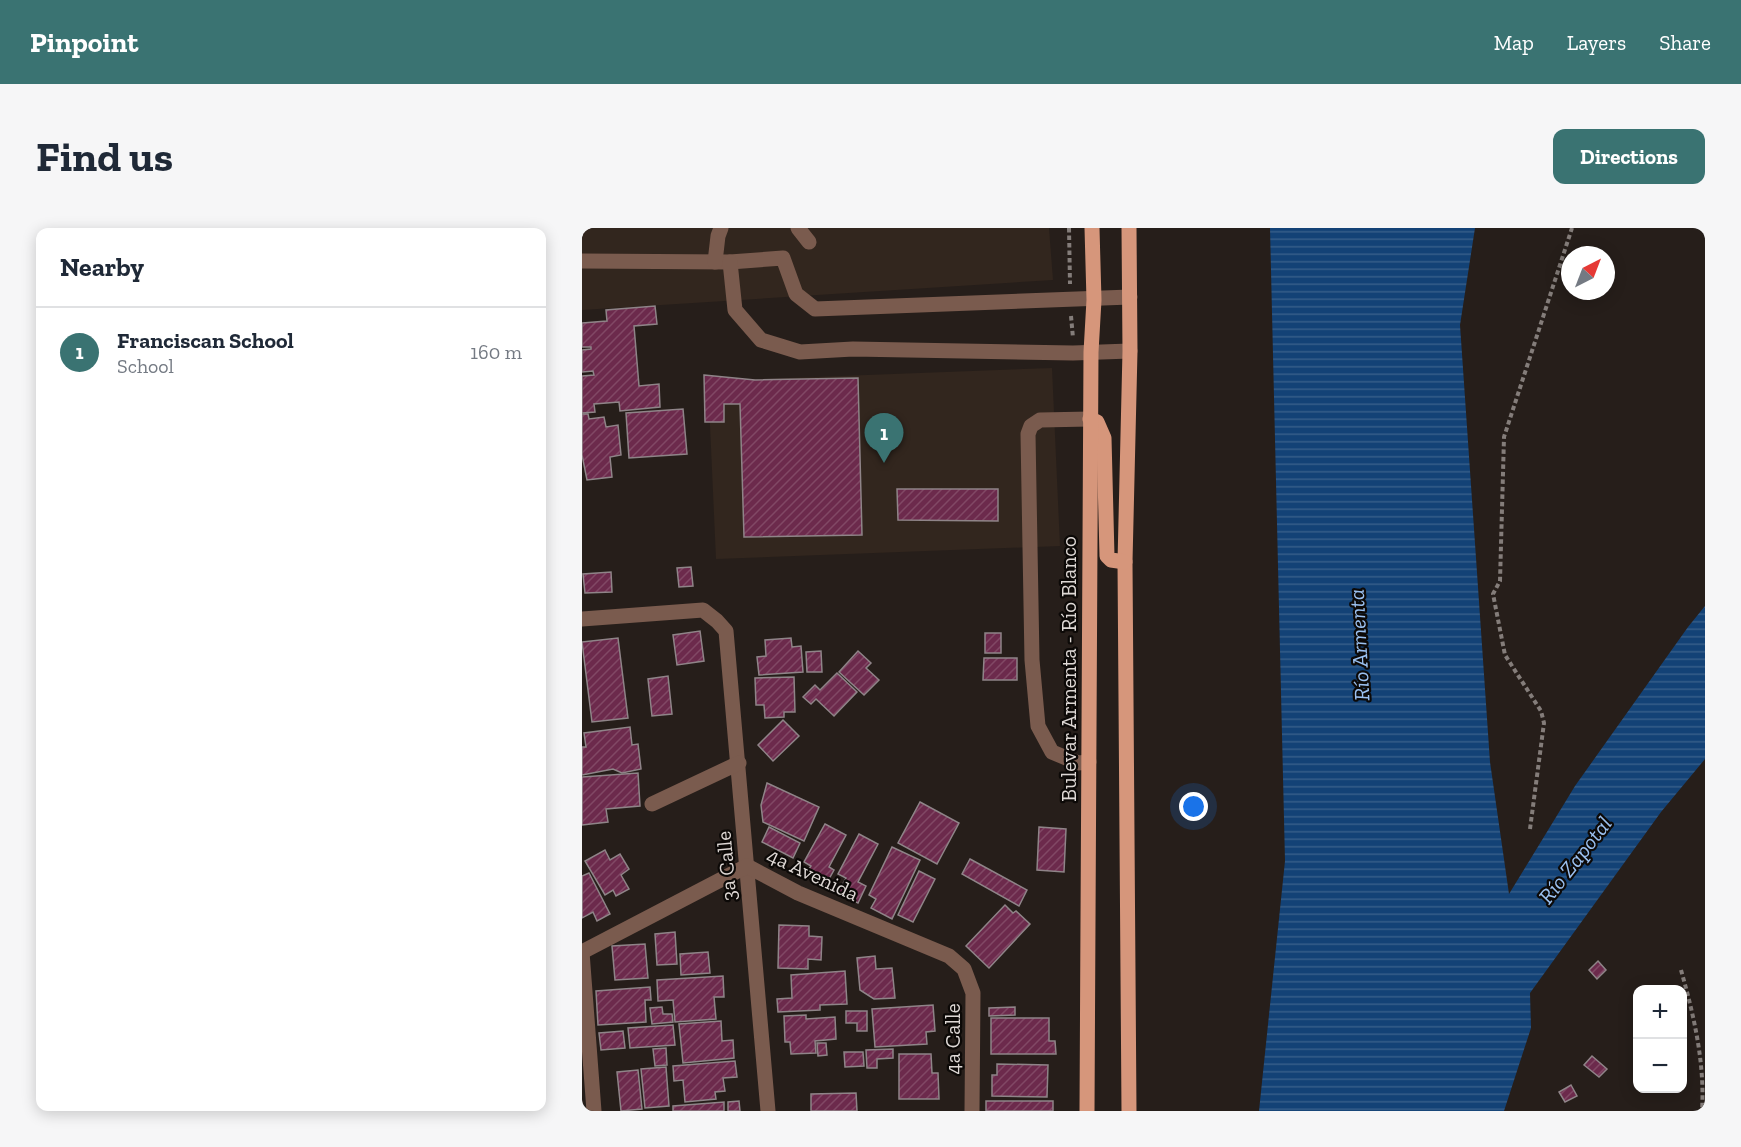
<!DOCTYPE html>
<html lang="en">
<head>
<meta charset="utf-8">
<style>
	body { margin:0; font-family:"Zilla Slab",serif; background:#f6f6f7; color:#1f2937 }
	.controls { position:absolute; right:18px; bottom:18px; display:grid; overflow:hidden; border-radius:12px; box-shadow:0 3px 15px #0003 }
	.controls button { width:54px; height:54px; display:grid; place-items:center; padding:0; border:0; border-bottom:2px solid #e0e1e3; background:#fff; color:#1f2937; font:30px sans-serif }
	.compass { position:absolute; left:979px; top:18px; width:54px; height:54px; border-radius:50%; background:#fff; box-shadow:0 3px 15px #0003; rotate:42deg }
	.you { position:absolute; left:612px; top:579px; width:21px; height:21px; margin:-15px; border:4px solid #fff; border-radius:50%; background:#1a73e8; box-shadow:0 0 0 9px #1a73e833 }
	.badge { display:grid; place-items:center; width:39px; height:39px; border-radius:50%; background:#3a7372; color:#fff; font-size:20px; font-weight:700 }
	.pin { position:absolute; translate:-50% -50px; filter:drop-shadow(0 2px 3px #0008) }
	.pin::after { content:''; position:absolute; top:32px; width:21px; height:18px; background:inherit; clip-path:polygon(0 0,100% 0,50% 100%) }
	.list { margin:0; padding:0; list-style:none }
	h2 { display:flex; justify-content:space-between; align-items:center; height:78px; margin:0; padding:0 24px; font-size:26px }
	h2 small { font-size:20px; font-weight:400; color:#747a83 }
	.list li { display:grid; grid-template-columns:39px 1fr auto; gap:18px; align-items:center; box-sizing:border-box; height:90px; padding:0 24px; border-top:2px solid #e0e1e3 }
	.list b { display:block; font-size:22px; white-space:nowrap }
	.list p { margin:0; font-size:20px; white-space:nowrap; color:#747a83 }
	.list em { font-size:20px; font-style:normal; color:#747a83 }
	.map { position:relative; flex:none; width:1123px; height:883px; overflow:hidden; border-radius:12px }
	header { display:flex; align-items:center; gap:36px; box-sizing:border-box; height:84px; padding:0 30px; background:#3a7372; color:#fff }
	header strong { font-size:28px }
	nav { display:flex; gap:33px; margin-inline-start:auto; font-size:21px }
	.intro { display:flex; align-items:center; justify-content:space-between; box-sizing:border-box; height:144px; padding:0 36px }
	h1 { margin:0; font-size:42px }
	.button { padding:15px 27px; border-radius:12px; background:#3a7372; color:#fff; font-size:21px; font-weight:700 }
	main { display:flex; gap:36px; padding:0 36px }
	aside { flex:1; background:#fff; border-radius:12px; box-shadow:0 3px 15px #0003 }
	.map>svg:first-child { display:block }
	.built { fill:#32261e }
	.water { fill:url(#water-rules) }
	.building { fill:url(#building-hatch); stroke:#8f8488; stroke-width:1.5 }
	.lines { fill:none; stroke-linecap:round; stroke-linejoin:round }
	.path { stroke:#847d7a; stroke-width:4; stroke-dasharray:4.5 3; stroke-linecap:butt }
	.minor { stroke:#7a5b4e; stroke-width:15 }
	.major { stroke:#d6967b; stroke-width:15 }
	.labels { text-anchor:middle; dominant-baseline:central; stroke-width:4.5; stroke-linejoin:round; paint-order:stroke }
	.street-label { font-size:21px; fill:#ded8d5; stroke:#0c0907 }
	.water-label { font-size:22px; font-style:italic; fill:#9bc1f1; stroke:#0c0907 }
</style>
</head>
<body>
<header>
<strong>Pinpoint</strong>
<nav><a>Map</a><a>Layers</a><a>Share</a></nav>
</header>
<div class="intro"><h1>Find us</h1><a class="button">Directions</a></div>
<main>
<aside>
<h2>Nearby<small></small></h2>
<ul class="list">
<li><span class="badge">1</span><div><b>Franciscan School</b><p>School</p></div><em>160 m</em></li>
</ul>
</aside>
<div class="map">
<svg width="1123" height="883" viewBox="0 0 1123 883">
	<defs>
		<pattern id="water-rules" width="6" height="5" patternUnits="userSpaceOnUse" patternTransform="scale(1.5)"><rect width="6" height="5" fill="#134276"/><path d="M0 2.5h6" fill="none" stroke="#355d89"/></pattern>
		<pattern id="building-hatch" width="6" height="6" patternUnits="userSpaceOnUse" patternTransform="scale(1.5)"><rect width="6" height="6" fill="#6c2a4c"/><path d="M-1 1l2-2M0 6l6-6M5 7l2-2" fill="none" stroke="#814865"/></pattern>
	</defs>
	<rect width="100%" height="100%" fill="#261e1a"/>
	<!-- built -->
	<g class="built">
		<polygon points="0,0 467,0 471,52 0,82"/>
		<polygon points="470,140 478,318 134,331 126,153"/>
	</g>
	<!-- water -->
	<polygon class="water" points="688,0 893,0 878,97 908,534 927,666 993,558 1106,399 1123,378 1123,531 1079,584 948,765 949,800 922,883 677,883 703,633"/>
	<!-- building -->
	<g class="building">
		<polygon points="73,78 75,96 52,98 57,158 77,156 78,179 38,183 37,174 12,176 13,184 0,185 0,148 12,147 11,143 0,144 0,122 9,121 9,119 0,119 0,95 25,93 24,82"/>
		<polygon points="122,147 173,152 276,150 280,307 162,309 158,176 142,176 142,194 123,194"/>
		<polygon points="101,181 105,226 47,230 44,185"/>
		<polygon points="0,186 6,186 7,191 22,189 24,199 36,197 39,227 28,229 30,249 5,252 0,227"/>
		<polygon points="315,261 416,261 416,293 316,292"/>
		<polygon points="109,339 111,358 97,359 95,340"/>
		<polygon points="29,344 30,364 3,365 1,346"/>
		<polygon points="118,403 122,433 95,437 91,407"/>
		<rect x="403" y="405" width="16" height="20"/>
		<polygon points="36,410 46,490 10,494 0,414"/>
		<polygon points="209,410 210,419 219,418 221,444 177,447 175,429 184,428 183,412"/>
		<polygon points="239,423 240,444 225,444 224,424"/>
		<polygon points="276,423 289,435 284,440 297,452 282,467 257,444"/>
		<polygon points="402,430 435,430 435,452 401,452"/>
		<polygon points="255,445 275,464 252,488 234,471 229,476 221,469 233,457 238,462"/>
		<polygon points="86,448 90,486 70,488 66,451"/>
		<polygon points="212,449 213,484 202,484 202,489 183,490 182,477 174,477 173,450"/>
		<polygon points="201,492 217,508 191,533 176,517"/>
		<polygon points="48,499 50,517 56,516 59,541 40,545 31,541 0,547 0,519 4,519 2,505"/>
		<polygon points="56,545 58,578 24,581 26,594 0,597 0,549"/>
		<polygon points="185,555 237,579 222,613 181,594 179,577"/>
		<polygon points="338,574 377,595 355,636 316,615"/>
		<polygon points="243,596 264,607 247,639 252,642 243,658 223,647 229,638 222,634"/>
		<polygon points="187,599 218,615 211,630 180,614"/>
		<polygon points="457,599 484,601 482,644 455,642"/>
		<polygon points="277,606 296,616 276,654 284,658 276,675 256,665 264,650 256,646"/>
		<polygon points="310,619 338,632 310,691 289,680 294,671 287,667"/>
		<polygon points="23,622 28,632 38,626 47,641 39,647 47,661 34,668 31,662 23,667 3,633"/>
		<polygon points="388,631 445,662 437,678 380,646"/>
		<polygon points="337,643 353,651 331,694 316,687"/>
		<polygon points="7,645 28,686 15,693 11,684 0,690 0,648"/>
		<polygon points="423,677 431,685 434,683 448,696 407,740 384,718"/>
		<polygon points="197,697 227,698 227,708 240,709 239,732 226,731 226,741 196,740"/>
		<polygon points="93,704 95,736 75,737 73,706"/>
		<polygon points="63,716 66,750 33,752 30,718"/>
		<polygon points="126,724 128,745 99,747 98,726"/>
		<polygon points="293,728 294,741 310,740 313,770 292,771 278,762 275,730"/>
		<polygon points="1016,733 1024,742 1015,751 1007,742"/>
		<polygon points="263,743 265,776 238,777 238,782 196,784 195,771 210,770 209,747"/>
		<polygon points="141,748 142,769 132,769 134,791 93,794 91,772 76,773 75,752"/>
		<polygon points="68,759 69,772 63,772 64,794 16,797 14,763"/>
		<polygon points="351,777 353,803 344,804 345,816 293,819 290,781"/>
		<polygon points="80,779 81,786 90,786 91,794 70,796 68,780"/>
		<polygon points="433,779 433,787 407,788 407,780"/>
		<polygon points="264,783 285,783 285,803 275,803 275,795 264,795"/>
		<polygon points="224,787 224,791 253,789 254,811 233,813 234,825 209,826 208,814 203,814 202,788"/>
		<polygon points="409,790 467,790 467,813 473,813 474,826 409,826"/>
		<polygon points="139,793 140,813 151,812 152,830 101,835 97,796"/>
		<polygon points="91,797 93,817 48,820 46,800"/>
		<polygon points="41,803 43,820 19,822 17,805"/>
		<polygon points="235,815 244,815 245,827 236,828"/>
		<polygon points="84,820 85,837 73,838 71,821"/>
		<polygon points="311,821 311,830 295,831 295,840 285,840 284,822"/>
		<polygon points="262,824 281,824 282,838 263,839"/>
		<polygon points="317,826 349,826 350,845 356,845 357,871 317,871"/>
		<polygon points="1010,828 1025,841 1017,849 1002,837"/>
		<polygon points="153,833 155,849 141,850 143,863 133,864 134,871 103,874 101,852 92,853 91,838"/>
		<polygon points="415,836 466,837 465,869 410,868 410,847 415,847"/>
		<polygon points="84,839 87,878 63,880 59,841"/>
		<polygon points="56,842 60,881 39,883 35,844"/>
		<polygon points="989,857 995,868 983,874 977,864"/>
		<polygon points="274,865 275,883 229,883 229,866"/>
		<polygon points="157,873 158,883 146,883 146,874"/>
		<rect x="404" y="873" width="67" height="10"/>
		<polygon points="142,874 142,883 91,883 91,878"/>
	</g>
	<g class="lines">
		<!-- path -->
		<g class="path">
			<polyline points="487,0 488,56"/>
			<polyline points="489,88 491,110"/>
			<polyline points="948,601 962,495 959,483 923,427 911,366 918,353 922,209 990,0"/>
			<path d="M1099,742C1112,788 1123,835 1120,883"/>
		</g>
		<!-- minor -->
		<g class="minor">
			<polyline points="216,0 227,14"/>
			<polyline points="0,33 148,34 201,30 214,66 233,81 548,69"/>
			<polyline points="133,34 136,8 139,0"/>
			<polyline points="148,34 153,82 179,112 218,124 271,121 491,125 548,123"/>
			<polyline points="0,391 121,382 135,393 144,403 186,883"/>
			<polyline points="507,534 496,535 470,524 456,498 450,432 446,206 449,198 458,192 508,191"/>
			<polyline points="70,576 157,535"/>
			<polyline points="0,724 165,638 216,665 367,728 382,741 391,765 390,883"/>
			<polyline points="0,724 12,883"/>
		</g>
		<!-- major -->
		<g class="major">
			<polyline points="547,0 548,123 543,334 547,883"/>
			<polyline points="508,191 515,194 522,210 525,328 529,332 543,334"/>
			<polyline points="505,883 509,124 512,72 510,0"/>
		</g>
	</g>
	<g class="labels">
		<!-- street labels -->
		<g class="street-label">
			<text transform="translate(486 441) rotate(-90)">Bulevar Armenta - Río Blanco</text>
			<text transform="translate(144 638) rotate(-95)">3a Calle</text>
			<text transform="translate(231 646) rotate(25)">4a Avenida</text>
			<text transform="translate(370 811) rotate(-90)">4a Calle</text>
		</g>
		<!-- water labels -->
		<g class="water-label">
			<text transform="translate(777 417) rotate(-93)">Río Armenta</text>
			<text transform="translate(993 632) rotate(-52)">Río Zapotal</text>
		</g>
	</g>
</svg>
<div class="controls">
<button>+</button>
<button>−</button>
</div>
<svg class="compass" viewBox="-18 -18 36 36"><path d="M0-13l5 13h-10z" fill="#e53935"/><path d="M0 13l5-13h-10z" fill="#747a83"/></svg>
<div class="you"></div>
<div class="pin badge" style="left:302px;top:235px">1</div>
</div>
</main>
</body>
</html>
